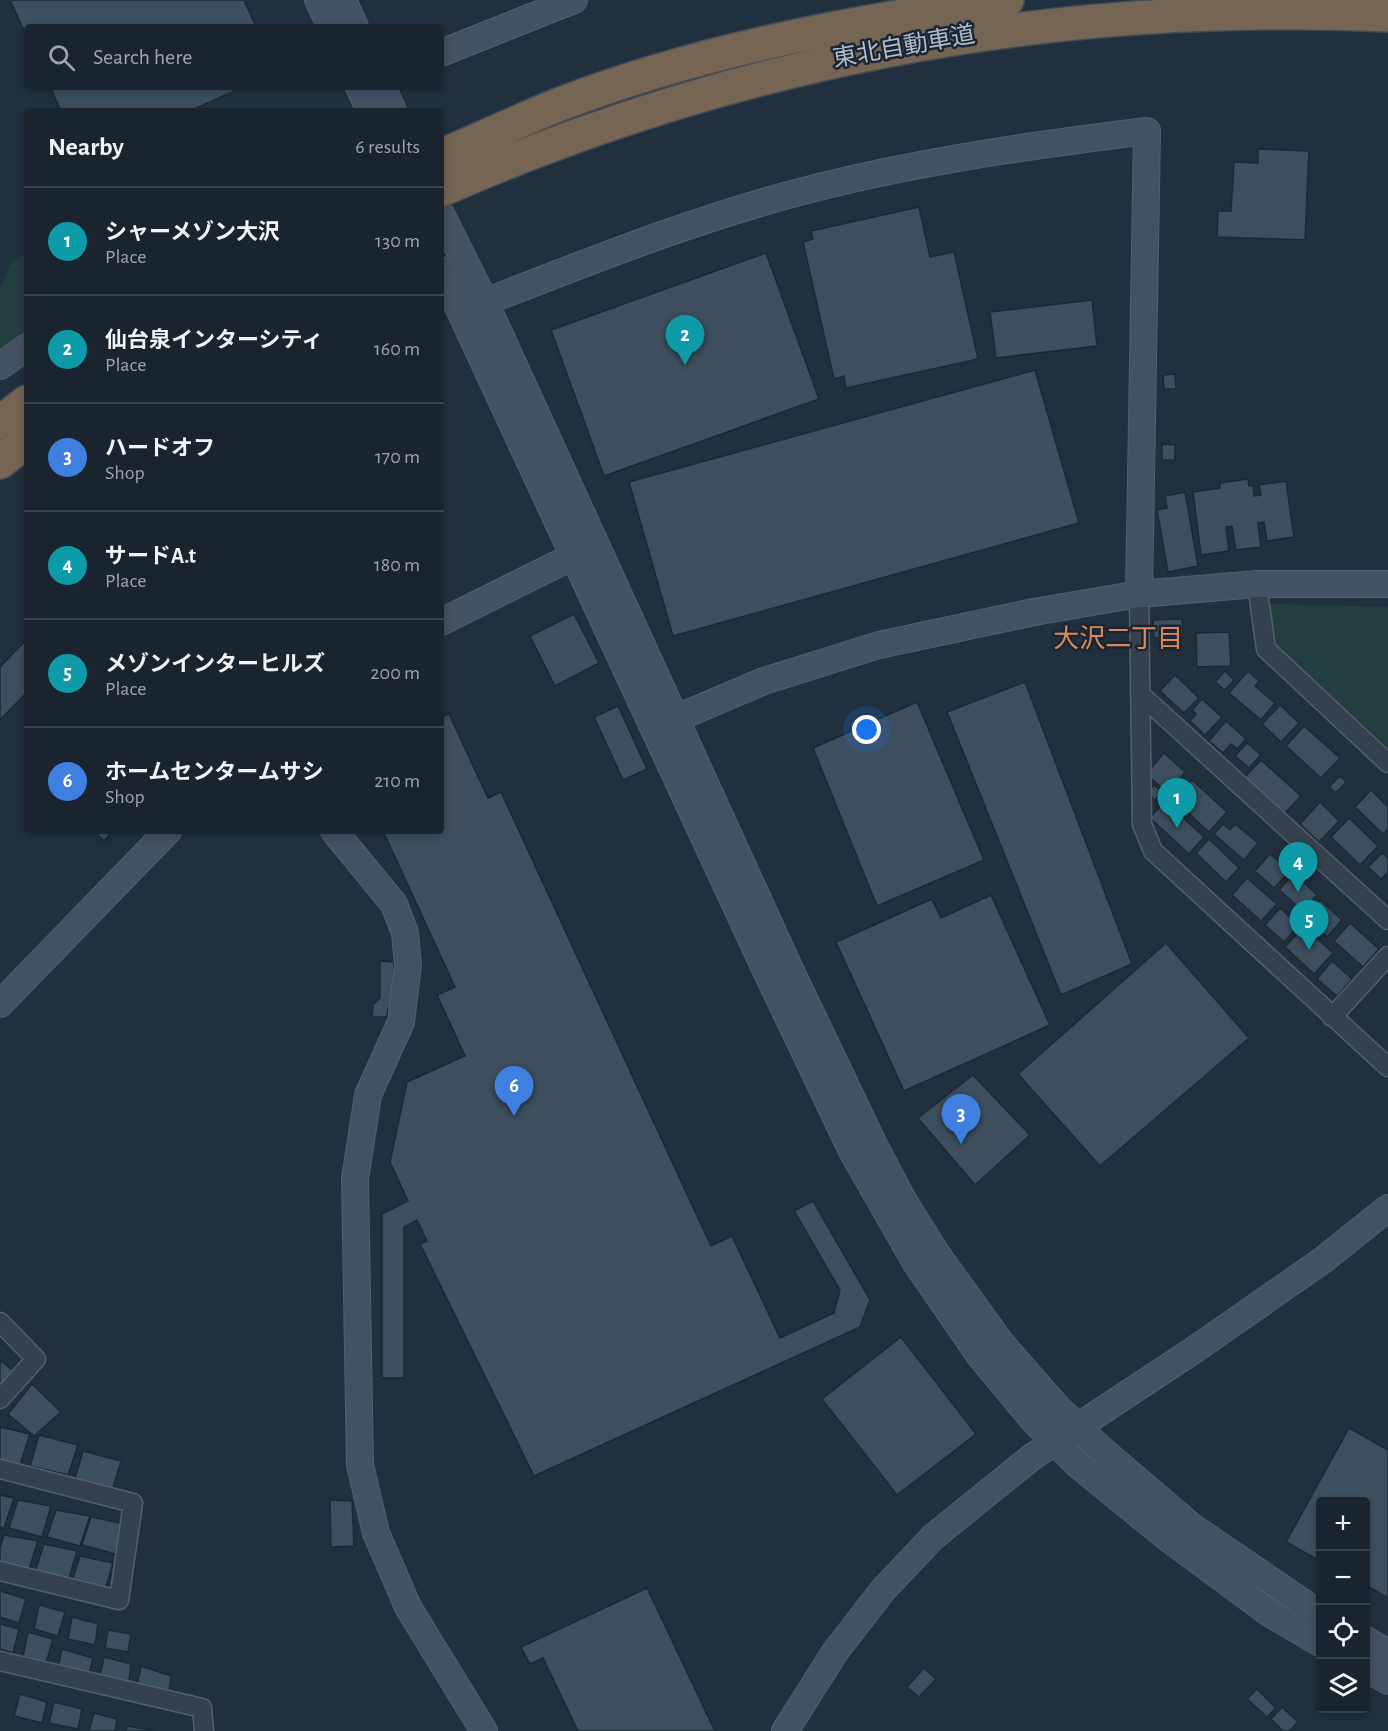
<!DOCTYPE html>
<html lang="en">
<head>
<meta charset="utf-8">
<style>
	body { margin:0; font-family:"Alegreya Sans","Noto Sans JP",sans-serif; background:#222c36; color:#f1f3f6 }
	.controls { position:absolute; right:18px; bottom:18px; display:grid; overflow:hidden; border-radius:6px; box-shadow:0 3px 9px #0003 }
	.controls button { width:54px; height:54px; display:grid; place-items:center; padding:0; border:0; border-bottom:2px solid #37414a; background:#19242e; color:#f1f3f6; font:30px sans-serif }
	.you { position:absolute; left:867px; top:730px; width:21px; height:21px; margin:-15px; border:4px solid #fff; border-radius:50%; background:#1a73e8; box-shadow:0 0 0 9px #1a73e833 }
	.badge { display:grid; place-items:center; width:39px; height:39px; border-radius:50%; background:#db2777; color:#fff; font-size:20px; font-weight:700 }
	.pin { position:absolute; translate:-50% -50px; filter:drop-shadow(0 2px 3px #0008) }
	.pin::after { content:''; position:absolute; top:32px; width:21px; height:18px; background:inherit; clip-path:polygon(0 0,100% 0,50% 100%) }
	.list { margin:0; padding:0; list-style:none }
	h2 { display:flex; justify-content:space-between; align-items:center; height:78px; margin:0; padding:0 24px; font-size:26px }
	h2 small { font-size:20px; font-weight:400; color:#9fa4aa }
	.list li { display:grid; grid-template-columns:39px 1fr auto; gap:18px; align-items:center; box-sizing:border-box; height:108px; padding:0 24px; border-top:2px solid #37414a }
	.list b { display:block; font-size:22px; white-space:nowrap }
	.list p { margin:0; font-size:20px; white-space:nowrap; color:#9fa4aa }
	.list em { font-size:20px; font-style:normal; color:#9fa4aa }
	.icon { flex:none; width:33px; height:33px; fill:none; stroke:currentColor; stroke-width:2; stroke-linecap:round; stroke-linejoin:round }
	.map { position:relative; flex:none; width:1388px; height:1731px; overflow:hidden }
	.search { position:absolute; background:#19242e; box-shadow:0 3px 9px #0003; left:24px; top:24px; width:420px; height:66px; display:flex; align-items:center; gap:15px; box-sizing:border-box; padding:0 21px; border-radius:6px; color:#9fa4aa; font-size:22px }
	.panel { position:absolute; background:#19242e; box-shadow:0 3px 9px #0003; left:24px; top:108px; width:420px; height:726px; border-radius:6px }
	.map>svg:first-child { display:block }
	.green { fill:#233e3f }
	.building { fill:#3d4e5e; stroke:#1c2835; stroke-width:1.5 }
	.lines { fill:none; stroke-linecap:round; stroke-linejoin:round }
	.street-casing { stroke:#535f6c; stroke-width:21 }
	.secondary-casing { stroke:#535f6c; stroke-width:28 }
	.highway-casing { stroke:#404c59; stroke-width:36 }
	.street { stroke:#35414e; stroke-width:18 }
	.secondary { stroke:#435162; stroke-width:26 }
	.highway { stroke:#756552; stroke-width:33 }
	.labels { text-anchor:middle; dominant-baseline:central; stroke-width:5; stroke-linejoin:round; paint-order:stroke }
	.street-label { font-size:24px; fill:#b1bcca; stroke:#1a2633 }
	.neighbourhood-label { font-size:26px; fill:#dd8858; stroke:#1a2633 }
</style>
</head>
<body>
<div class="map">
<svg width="1388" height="1731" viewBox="0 0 1388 1731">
	<rect width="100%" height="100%" fill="#21303e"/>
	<!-- green -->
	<g class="green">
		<polygon points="27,252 27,331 0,350 0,288 10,264"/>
		<polygon points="1269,604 1388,607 1388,747 1270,640"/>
	</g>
	<!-- building -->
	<g class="building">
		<polygon points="10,0 244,0 256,27 27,27 27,37"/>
		<polygon points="50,87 243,87 190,111 61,111"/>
		<polygon points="1258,149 1309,151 1305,240 1217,237 1218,211 1231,211 1234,162 1258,163"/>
		<polygon points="919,207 930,257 954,252 978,359 846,388 844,376 834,379 803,242 813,239 811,231"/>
		<polygon points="766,253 819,399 604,476 551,330"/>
		<polygon points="1092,300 1097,346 996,358 990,312"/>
		<polygon points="1035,370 1079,523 673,636 629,482"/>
		<polygon points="1175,374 1176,389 1164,389 1163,375"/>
		<polygon points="1162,444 1175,445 1175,460 1162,460"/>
		<polygon points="1248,479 1249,486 1253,485 1254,496 1261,495 1259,485 1286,481 1294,537 1267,541 1264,522 1258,523 1261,547 1236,550 1232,526 1226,527 1229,551 1201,555 1193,492 1220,488 1220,483"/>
		<polygon points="1185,492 1198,566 1168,572 1157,510 1167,508 1165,496"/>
		<polygon points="574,614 599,663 555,686 530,636"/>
		<polygon points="1182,619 1183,637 1154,638 1153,620"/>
		<polygon points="1229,632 1231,666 1197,667 1196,633"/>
		<polygon points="27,639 27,692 0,720 0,667"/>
		<polygon points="1225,671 1234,680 1225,690 1215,682"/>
		<polygon points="1248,671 1259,681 1255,686 1275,703 1261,720 1229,693"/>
		<polygon points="1175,675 1199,698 1184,713 1160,691"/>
		<polygon points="1025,682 1132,964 1061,995 947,712"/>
		<polygon points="1202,699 1222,717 1205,735 1190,721 1196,714 1192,710"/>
		<polygon points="917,702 984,860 877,906 813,748"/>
		<polygon points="1280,705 1299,723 1281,742 1262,724"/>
		<polygon points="618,706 647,769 623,780 594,717"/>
		<polygon points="449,714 488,798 501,792 711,1246 732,1236 780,1338 834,1313 840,1290 794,1211 813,1201 870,1300 860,1327 534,1476 420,1244 427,1241 417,1220 404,1227 404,1378 382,1378 382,1214 408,1201 390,1162 407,1082 465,1056 437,995 455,987 383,831 441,831 441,717"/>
		<polygon points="1226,721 1246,739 1237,749 1231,744 1223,753 1209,741"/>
		<polygon points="1304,726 1340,758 1321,778 1286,746"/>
		<polygon points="1247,743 1261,755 1249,768 1235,756"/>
		<polygon points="1164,753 1185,772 1168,793 1146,774"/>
		<polygon points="1261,760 1301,796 1285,813 1245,777"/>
		<polygon points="1340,776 1346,782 1336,793 1329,787"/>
		<polygon points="1192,780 1227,812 1209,832 1174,800"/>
		<polygon points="1154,785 1162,792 1155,800 1147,793"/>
		<polygon points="1371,790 1388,807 1388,829 1383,834 1355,807"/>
		<polygon points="1165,801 1204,837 1189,854 1150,818"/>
		<polygon points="1320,802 1339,821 1319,842 1300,824"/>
		<polygon points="1349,818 1378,846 1360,865 1331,837"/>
		<polygon points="1223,824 1230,830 1235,824 1258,843 1244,860 1214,834"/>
		<polygon points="94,831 113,831 104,841"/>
		<polygon points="1209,839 1239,868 1226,882 1196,853"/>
		<polygon points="1382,853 1388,858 1388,872 1381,879 1368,867"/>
		<polygon points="1270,854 1290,871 1274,888 1255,871"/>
		<polygon points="1294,873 1317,895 1303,911 1279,890"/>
		<polygon points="1247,878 1277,904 1261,921 1232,895"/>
		<polygon points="991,895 1050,1025 904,1091 836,942 932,899 941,918"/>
		<polygon points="1320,900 1342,920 1327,937 1305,917"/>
		<polygon points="1280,908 1299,925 1284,942 1265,925"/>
		<polygon points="1350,923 1379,949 1363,967 1334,941"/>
		<polygon points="1304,926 1333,953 1314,974 1285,947"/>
		<polygon points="1166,943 1249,1038 1100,1166 1018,1074"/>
		<polygon points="380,961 394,962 392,1009 388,1009 387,1017 372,1017 373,1005 380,998"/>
		<polygon points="1332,961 1352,979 1337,996 1317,979"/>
		<polygon points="973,1075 1030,1135 975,1185 918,1118"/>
		<polygon points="901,1337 976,1434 897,1495 822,1399"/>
		<polygon points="0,1360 16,1373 0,1392"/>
		<polygon points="32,1384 61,1412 34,1436 8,1414"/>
		<polygon points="0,1427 30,1434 20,1465 0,1460"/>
		<polygon points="1349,1428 1388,1450 1388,1598 1366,1585 1366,1502 1320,1502 1320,1561 1286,1542"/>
		<polygon points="39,1435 78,1445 68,1475 30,1466"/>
		<polygon points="83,1451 121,1461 112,1491 74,1482"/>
		<polygon points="0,1495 14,1498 4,1528 0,1527"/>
		<polygon points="18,1500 51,1506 42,1537 9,1528"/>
		<polygon points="330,1500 352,1501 354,1546 331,1547"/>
		<polygon points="56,1510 90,1516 80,1546 47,1537"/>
		<polygon points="91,1517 125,1524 115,1554 82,1545"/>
		<polygon points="4,1535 38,1541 28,1572 0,1564 0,1548"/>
		<polygon points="44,1544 77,1551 68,1581 35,1572"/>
		<polygon points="80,1556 113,1563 104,1593 71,1584"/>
		<polygon points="647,1588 715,1731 578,1731 543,1658 530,1664 521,1647"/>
		<polygon points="0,1591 26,1599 19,1623 0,1617"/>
		<polygon points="39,1605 65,1612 58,1636 34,1629"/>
		<polygon points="72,1617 98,1624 95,1645 68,1639"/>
		<polygon points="0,1624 19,1629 13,1653 0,1649"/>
		<polygon points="108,1630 131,1634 128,1652 105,1648"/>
		<polygon points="28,1632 53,1639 46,1663 23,1656"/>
		<polygon points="62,1649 93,1658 89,1675 58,1667"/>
		<polygon points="104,1657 131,1664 129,1681 100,1675"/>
		<polygon points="141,1666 171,1676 169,1693 137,1685"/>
		<polygon points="924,1668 936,1679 919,1697 907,1687"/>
		<polygon points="1257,1689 1276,1708 1267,1717 1247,1699"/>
		<polygon points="20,1694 47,1702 42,1723 14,1716"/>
		<polygon points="54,1702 82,1709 78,1729 49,1723"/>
		<polygon points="1282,1707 1298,1722 1289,1731 1283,1731 1271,1719"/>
		<polygon points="94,1713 117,1719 115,1731 89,1731"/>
		<polygon points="127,1726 156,1731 126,1731"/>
	</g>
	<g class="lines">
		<defs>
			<g id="street">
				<polyline points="1257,584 1266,649 1388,763"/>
				<polyline points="1139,594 1142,824 1153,851 1388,1067"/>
				<polyline points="1140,694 1388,920"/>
				<polyline points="1332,1017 1388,956"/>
				<polyline points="0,1322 36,1359 0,1399"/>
				<polyline points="0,1469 133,1503 119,1600 0,1571"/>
				<polyline points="0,1661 202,1708 204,1731"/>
			</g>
			<g id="secondary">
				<polyline points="318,0 331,27"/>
				<polyline points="343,0 355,27"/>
				<polyline points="441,53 574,0"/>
				<polyline points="359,87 370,111"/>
				<polyline points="382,87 393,111"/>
				<polyline points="441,214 485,302 789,967 874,1145 902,1198 936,1253 1001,1343 1056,1406 1102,1450 1191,1526 1320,1614"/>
				<polyline points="441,270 768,975 852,1151 916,1263 980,1356 1034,1421 1078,1465 1165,1536 1269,1613 1320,1643"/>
				<path d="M485,302C593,260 700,217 811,189C921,161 1034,145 1147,131L1139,594"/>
				<polyline points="0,366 27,347"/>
				<polyline points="441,622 586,550"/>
				<polyline points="677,718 764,681 879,645 1034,612 1139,594 1257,584 1388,584"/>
				<polyline points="334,831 394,904 405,933 408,965 401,1022 368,1095 355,1179 360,1465 376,1533 408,1607 484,1731"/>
				<polyline points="0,1004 168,831"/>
				<polyline points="1366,1640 1388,1653"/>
				<polyline points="1366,1668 1388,1681"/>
				<polyline points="785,1731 835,1652 883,1590 933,1537 1032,1457 1194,1350 1323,1260 1388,1208"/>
			</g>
			<g id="highway">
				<path d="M441,156C480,139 519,121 558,105C699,50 858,21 1007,0"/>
				<path d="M441,190C742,58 1059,0 1388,15"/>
				<polyline points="0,423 27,402"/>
				<polyline points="0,462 27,441"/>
			</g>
		</defs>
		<!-- street casing -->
		<use href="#street" class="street-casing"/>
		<!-- secondary casing -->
		<use href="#secondary" class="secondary-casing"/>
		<!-- highway casing -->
		<use href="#highway" class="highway-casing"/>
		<!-- street -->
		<use href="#street" class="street"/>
		<!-- secondary -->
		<use href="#secondary" class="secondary"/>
		<!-- highway -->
		<use href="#highway" class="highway"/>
	</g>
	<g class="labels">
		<!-- street labels -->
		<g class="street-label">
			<text transform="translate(904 47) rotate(-10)">東北自動車道</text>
		</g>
		<!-- neighbourhood labels -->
		<g class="neighbourhood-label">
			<text x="1118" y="639">大沢二丁目</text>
		</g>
	</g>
</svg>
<div class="controls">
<button>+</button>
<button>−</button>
<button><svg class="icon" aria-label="locate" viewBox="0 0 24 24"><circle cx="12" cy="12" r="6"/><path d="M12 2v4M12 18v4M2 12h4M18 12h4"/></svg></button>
<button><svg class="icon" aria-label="layers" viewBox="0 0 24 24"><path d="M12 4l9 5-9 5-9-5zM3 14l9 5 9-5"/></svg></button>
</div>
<div class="you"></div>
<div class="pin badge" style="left:1177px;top:828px;background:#0f9aa8">1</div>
<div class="pin badge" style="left:685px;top:365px;background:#0f9aa8">2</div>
<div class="pin badge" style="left:961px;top:1144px;background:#3f7fe0">3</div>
<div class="pin badge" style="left:1298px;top:892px;background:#0f9aa8">4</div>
<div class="pin badge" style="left:1309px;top:950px;background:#0f9aa8">5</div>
<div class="pin badge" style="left:514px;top:1116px;background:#3f7fe0">6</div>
<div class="search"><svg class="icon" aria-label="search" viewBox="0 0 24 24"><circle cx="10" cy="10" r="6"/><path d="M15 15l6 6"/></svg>Search here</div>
<section class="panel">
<h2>Nearby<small>6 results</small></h2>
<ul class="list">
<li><span class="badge" style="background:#0f9aa8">1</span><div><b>シャーメゾン大沢</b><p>Place</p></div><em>130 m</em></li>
<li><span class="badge" style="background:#0f9aa8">2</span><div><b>仙台泉インターシティ</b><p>Place</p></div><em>160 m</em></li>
<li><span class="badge" style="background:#3f7fe0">3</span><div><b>ハードオフ</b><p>Shop</p></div><em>170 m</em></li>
<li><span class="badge" style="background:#0f9aa8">4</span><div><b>サードA.t</b><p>Place</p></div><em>180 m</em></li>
<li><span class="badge" style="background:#0f9aa8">5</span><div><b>メゾンインターヒルズ</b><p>Place</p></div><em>200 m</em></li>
<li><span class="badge" style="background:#3f7fe0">6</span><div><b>ホームセンタームサシ</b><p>Shop</p></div><em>210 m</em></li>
</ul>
</section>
</div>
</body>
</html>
